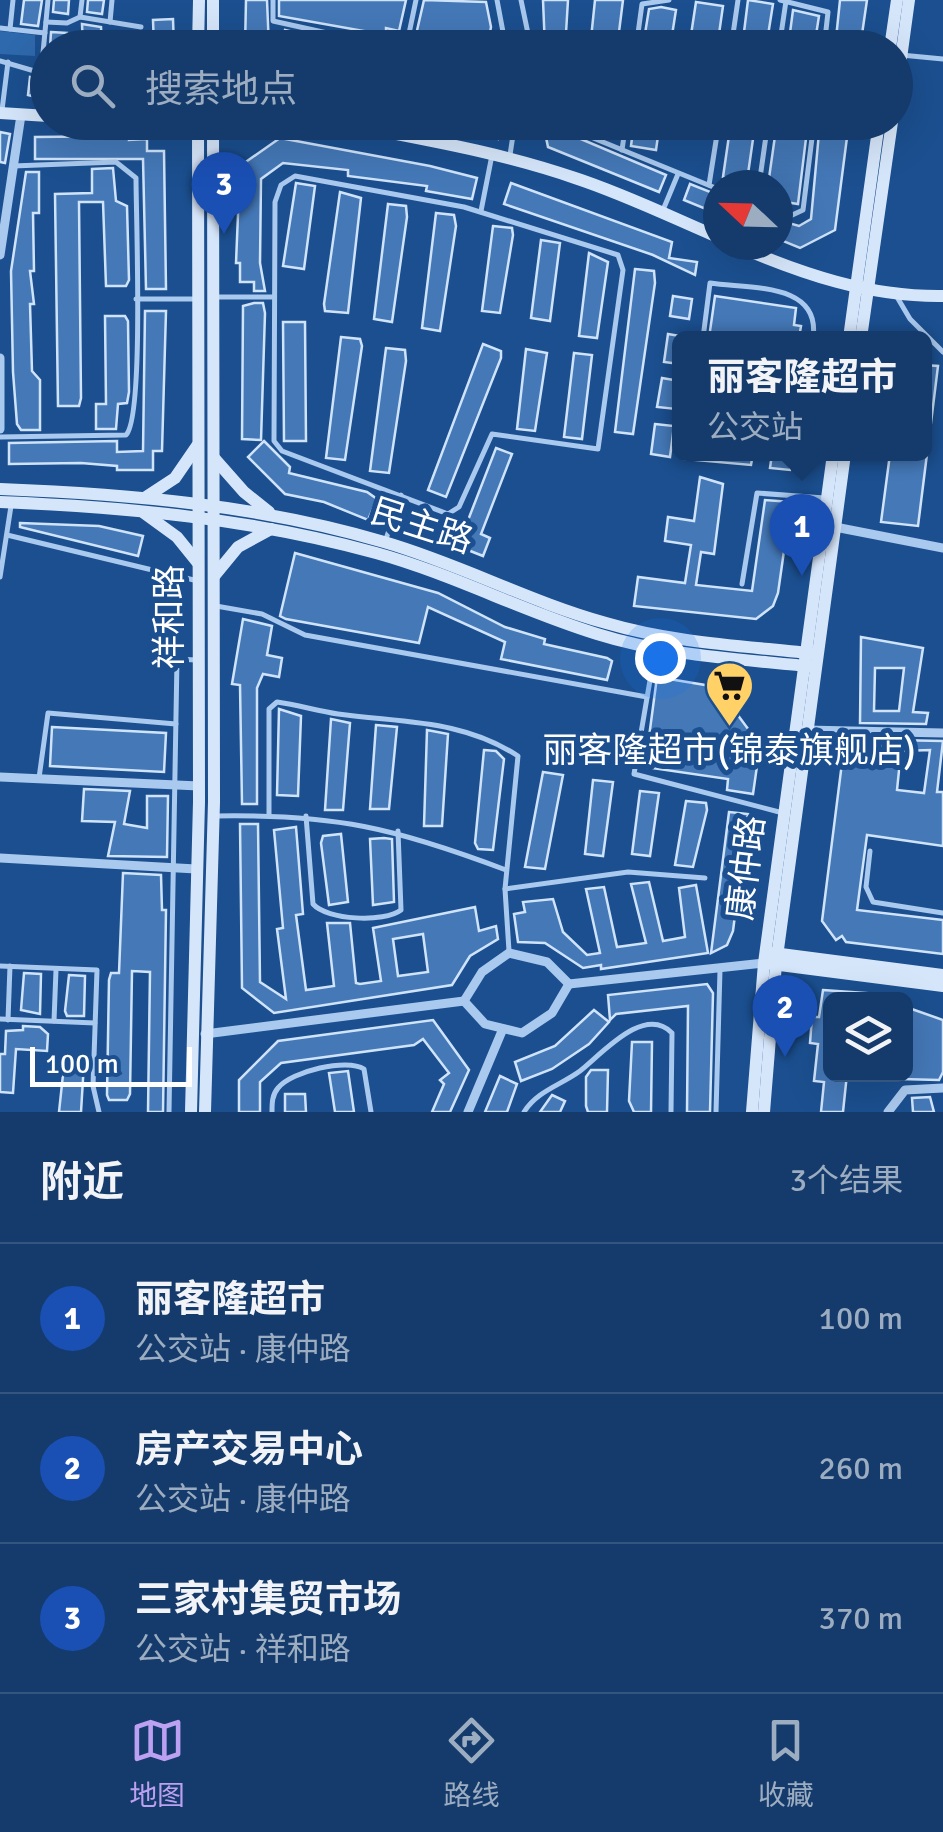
<!DOCTYPE html>
<html lang="zh">
<head>
<meta charset="utf-8">
<style>
	body { margin:0; font-family:Signika,"Noto Sans SC",sans-serif; background:#214673; color:#f1f3f6 }
	.controls { position:absolute; right:30px; bottom:30px; display:grid; overflow:hidden; border-radius:15px; box-shadow:0 10px 40px #0002 }
	.controls button { width:90px; height:90px; display:grid; place-items:center; padding:0; border:0; border-bottom:2px solid #33557e; background:#143b6b; color:#f1f3f6; font:50px sans-serif }
	.compass { position:absolute; left:703px; top:170px; width:90px; height:90px; border-radius:50%; background:#143b6b; box-shadow:0 10px 40px #0002; rotate:292deg }
	.scale { position:absolute; left:30px; bottom:25px; width:162px; box-sizing:border-box; padding-left:10px; border:5px solid #fff; border-top:0; font-size:28px; line-height:35px; white-space:nowrap; color:#fff; -webkit-text-stroke:8px #1b4f8f; paint-order:stroke }
	.you { position:absolute; left:660px; top:658px; width:35px; height:35px; margin:-25px; border:8px solid #fff; border-radius:50%; background:#1a73e8; box-shadow:0 0 0 15px #1a73e833 }
	.badge { display:grid; place-items:center; width:65px; height:65px; border-radius:50%; background:#bca0f2; color:#fff; font-size:32px; font-weight:700 }
	.pin { position:absolute; translate:-50% -82px; filter:drop-shadow(0 2px 5px #0008) }
	.pin::after { content:''; position:absolute; top:52px; width:35px; height:30px; background:inherit; clip-path:polygon(0 0,100% 0,50% 100%) }
	.popup { position:absolute; left:672px; top:331px; width:260px; height:130px; box-sizing:border-box; display:grid; place-content:center; border-radius:15px; background:#143b6b; filter:drop-shadow(0 2px 8px #0005); font-size:32px; white-space:nowrap; color:#9dadc1 }
	.popup b { font-size:38px; color:#f1f3f6 }
	.popup::after { content:''; position:absolute; left:50%; top:100%; margin-left:-20px; border:20px solid transparent; border-top-color:#143b6b }
	.list { margin:0; padding:0; list-style:none }
	h2 { display:flex; justify-content:space-between; align-items:center; height:130px; margin:0; padding:0 40px; font-size:42px }
	h2 small { font-size:32px; font-weight:400; color:#9dadc1 }
	.list li { display:grid; grid-template-columns:65px 1fr auto; gap:30px; align-items:center; box-sizing:border-box; height:150px; padding:0 40px; border-top:2px solid #33557e }
	.list b { display:block; font-size:38px; white-space:nowrap }
	.list p { margin:0; font-size:32px; white-space:nowrap; color:#9dadc1 }
	.list em { font-size:32px; font-style:normal; color:#9dadc1 }
	.icon { flex:none; width:55px; height:55px; fill:none; stroke:currentColor; stroke-width:2; stroke-linecap:round; stroke-linejoin:round }
	.map { position:relative; flex:none; width:943px; height:1112px; overflow:hidden }
	.search { position:absolute; background:#143b6b; box-shadow:0 10px 40px #0002; left:30px; right:30px; top:30px; height:110px; display:flex; align-items:center; gap:25px; box-sizing:border-box; padding:0 35px; border-radius:55px; color:#9dadc1; font-size:38px }
	.sheet { height:580px; background:#143b6b }
	nav { display:flex; justify-content:space-around; align-items:center; box-sizing:border-box; height:140px; border-top:2px solid #33557e; background:#143b6b; font-size:28px; color:#9dadc1 }
	nav a { display:grid; justify-items:center; gap:5px }
	nav .on { color:#bca0f2 }
	.map>svg:first-child { display:block }
	.green { fill:#2e69ad }
	.building { fill:#4478b7; stroke:#cfe3fa; stroke-width:2.5; fill-rule:evenodd }
	.lines { fill:none; stroke-linecap:round; stroke-linejoin:round }
	.lane { stroke:#a9c9ee; stroke-width:5 }
	.street { stroke:#a9c9ee; stroke-width:9 }
	.secondary { stroke:#d6e6fa; stroke-width:12 }
	.labels { text-anchor:middle; dominant-baseline:central; stroke-width:10; stroke-linejoin:round; paint-order:stroke }
	.street-label { font-size:35px; fill:#fff; stroke:#1b4f8f }
	.poi-label { font-size:35px; fill:#fff; stroke:#1b4f8f }
</style>
</head>
<body>
<div class="map">
<svg width="943" height="1112" viewBox="0 0 943 1112">
	<rect width="100%" height="100%" fill="#1b4f8f"/>
	<!-- green -->
	<polygon class="green" points="0,31 35,35 35,56 0,54"/>
	<!-- building -->
	<g class="building">
		<polygon points="24,0 42,0 38,26 21,24"/>
		<polygon points="54,0 69,0 68,14 53,12"/>
		<polygon points="88,0 104,0 102,14 87,12"/>
		<polygon points="246,0 267,0 269,48 245,48"/>
		<polygon points="279,0 406,0 399,31 386,28 386,35 279,16"/>
		<polygon points="424,0 486,2 491,27 487,48 413,48"/>
		<polygon points="543,0 568,0 566,33 573,33 572,48 545,48"/>
		<polygon points="595,0 623,0 617,48 590,48"/>
		<polygon points="748,0 773,4 766,48 742,48"/>
		<polygon points="840,0 867,0 860,48 835,48"/>
		<polygon points="696,2 723,6 717,48 689,48"/>
		<polygon points="661,7 676,10 670,48 643,46 649,9"/>
		<polygon points="793,10 819,16 814,48 788,48"/>
		<polygon points="173,19 174,48 154,48 153,20"/>
		<polygon points="82,24 101,27 102,48 83,48"/>
		<polygon points="285,30 345,44 345,48 281,48"/>
		<polygon points="51,32 67,33 66,48 50,48"/>
		<polygon points="30,77 48,81 48,100 28,95"/>
		<polygon points="442,122 502,122 498,139"/>
		<polygon points="634,122 660,122 656,150 631,146"/>
		<polygon points="678,122 706,122 704,138 677,135"/>
		<polygon points="731,122 755,125 747,181 723,177"/>
		<polygon points="777,122 808,122 798,204 778,201 778,185 768,185"/>
		<polygon points="820,122 849,122 835,230 800,248 778,239 778,220 799,226 811,219"/>
		<polygon points="543,123 666,175 659,192 548,147"/>
		<polygon points="0,132 10,134 5,163 0,162"/>
		<polygon points="129,136 129,140 147,139 147,151 164,151 166,289 146,289 143,159 35,159 35,137"/>
		<polygon points="280,138 430,166 477,178 472,199 426,191 427,186 348,176 348,170 283,163 261,179 260,263 265,291 254,291 254,282 240,282 240,263 236,263 240,166"/>
		<polygon points="113,168 116,201 127,206 129,280 126,286 106,286 103,202 79,202 81,398 79,406 58,406 55,194 92,193 92,169"/>
		<polygon points="26,172 39,172 39,213 33,213 34,271 30,271 34,304 30,304 32,371 40,380 40,430 21,430 17,424 13,372 11,271"/>
		<polygon points="296,183 315,186 304,269 283,266"/>
		<polygon points="511,183 672,242 669,258 697,262 695,275 653,255 504,204"/>
		<polygon points="690,184 718,195 718,214 684,200"/>
		<polygon points="340,192 361,198 348,313 325,311 324,304"/>
		<polygon points="388,204 406,206 407,217 392,322 374,319"/>
		<polygon points="436,213 454,215 456,226 440,331 422,328"/>
		<polygon points="493,226 512,228 513,235 500,313 482,311"/>
		<polygon points="541,240 560,243 550,321 531,318"/>
		<polygon points="589,253 608,262 597,338 579,336"/>
		<polygon points="635,269 654,271 655,283 633,434 615,432"/>
		<polygon points="673,296 692,299 689,319 670,316"/>
		<polygon points="715,296 796,308 794,325 801,326 799,338 709,338"/>
		<polygon points="254,303 263,303 265,313 261,440 242,439 243,306"/>
		<polygon points="145,311 166,311 162,451 153,451 153,470 117,470 117,466 81,463 9,464 9,443 117,441 117,452 143,451"/>
		<polygon points="105,316 125,316 128,321 129,392 127,403 118,404 116,429 96,429 96,404 106,404"/>
		<polygon points="283,322 305,322 306,441 284,441"/>
		<polygon points="668,334 680,336 680,364 664,362"/>
		<polygon points="341,337 360,339 362,346 345,460 326,458"/>
		<polygon points="483,344 501,351 501,358 446,497 428,490"/>
		<polygon points="386,348 405,350 406,361 389,473 370,471"/>
		<polygon points="526,349 547,353 535,431 517,429"/>
		<polygon points="574,353 592,355 582,439 564,437"/>
		<polygon points="924,365 938,366 930,431 924,431"/>
		<polygon points="662,378 680,381 676,409 657,407"/>
		<polygon points="655,424 674,426 670,457 651,454"/>
		<polygon points="264,441 290,467 289,473 367,492 377,499 368,520 324,502 285,494 248,457"/>
		<polygon points="496,448 512,454 481,534 490,538 483,556 410,527 417,510 465,528"/>
		<polygon points="685,454 753,454 751,465 684,459"/>
		<polygon points="772,454 793,454 790,470 770,468"/>
		<polygon points="890,454 927,454 918,526 881,522"/>
		<polygon points="700,477 723,484 714,554 701,552 696,585 752,591 765,500 791,502 778,593 773,606 756,619 634,606 638,577 685,583 691,545 665,541 668,517 694,521"/>
		<polygon points="20,523 99,526 143,536 138,556 20,527"/>
		<polygon points="295,553 438,593 505,627 545,639 544,644 607,658 612,661 607,680 501,659 505,642 428,607 419,643 286,619 280,616"/>
		<polygon points="243,619 272,626 267,655 282,658 279,677 263,674 257,688 257,804 242,804 240,685 232,684"/>
		<path d="M861,637L923,648L913,712L928,713L926,724L860,723ZM875,668H904L899,711H874Z"/>
		<polygon points="657,677 717,687 760,745 753,794 727,790 728,779 645,767"/>
		<polygon points="279,709 301,716 298,796 277,795"/>
		<polygon points="331,719 350,723 343,810 325,810"/>
		<polygon points="376,725 397,727 389,809 370,809"/>
		<polygon points="52,727 166,733 164,772 50,766"/>
		<polygon points="427,730 448,734 442,826 424,826"/>
		<path d="M845,739L943,741L937,792H943V846L867,835L857,910L943,920V954L846,942L842,936L836,940L822,921ZM930,750L924,793L897,790L901,751Z"/>
		<polygon points="484,750 496,751 504,759 493,850 478,849 475,843"/>
		<polygon points="543,772 563,775 545,869 525,867"/>
		<polygon points="593,780 613,782 603,856 585,854"/>
		<polygon points="84,789 130,791 124,824 147,828 147,796 168,796 167,857 108,856 115,822 82,821"/>
		<polygon points="640,791 659,793 650,856 632,854"/>
		<polygon points="686,801 706,803 707,810 693,867 675,865"/>
		<polygon points="729,812 748,814 733,931 727,945 711,953"/>
		<path d="M240,824H258L260,982L286,999L277,929L283,928L274,830L296,827L303,914L296,915L306,990L334,986L327,923H350L356,983L360,984L381,981L373,928L475,907L479,931L496,926L498,939L470,956L452,985L274,1013L242,988ZM423,934L428,972L398,976L393,939Z"/>
		<polygon points="341,834 348,902 329,905 321,843 323,836"/>
		<polygon points="384,838 392,839 394,902 373,905 370,839"/>
		<polygon points="123,873 161,875 162,910 166,910 163,1112 148,1112 150,972 132,971 130,1094 127,1100 109,1100 107,1095 109,980 111,973 119,973"/>
		<polygon points="649,882 663,941 685,937 679,888 696,885 708,953 601,969 601,965 583,968 545,943 518,942 514,914 525,912 523,902 553,899 563,932 587,955 600,953 586,889 604,887 617,947 646,943 631,884"/>
		<polygon points="24,973 41,974 40,1014 21,1010"/>
		<polygon points="69,975 85,976 84,1016 67,1016 65,1011"/>
		<polygon points="707,984 713,993 710,1112 687,1112 688,1006 616,1014 610,1020 608,995"/>
		<polygon points="823,990 878,994 877,1000 830,1000 830,1074 847,1074 843,1112 821,1112 824,1082 814,1081 818,1044 810,1043 812,1017 819,1017"/>
		<polygon points="906,1007 943,1020 943,1072 939,1080 901,1079 908,1060"/>
		<polygon points="594,1010 609,1022 589,1044 552,1069 521,1081 515,1062 555,1046"/>
		<polygon points="433,1020 469,1070 450,1112 432,1112 444,1084 440,1080 449,1073 423,1039 414,1045 281,1063 260,1082 260,1112 239,1112 239,1080 278,1041"/>
		<polygon points="23,1026 40,1027 48,1034 47,1051 16,1049 13,1093 0,1092 0,1054 5,1054 6,1031 23,1030"/>
		<polygon points="632,1042 652,1042 651,1112 634,1112 629,1101"/>
		<polygon points="65,1056 82,1056 84,1063 81,1112 59,1112"/>
		<polygon points="591,1070 608,1070 607,1112 588,1112 586,1106 586,1077"/>
		<polygon points="348,1071 354,1112 335,1112 329,1073"/>
		<polygon points="500,1076 517,1084 507,1112 485,1112"/>
		<polygon points="285,1094 305,1094 306,1112 285,1112"/>
		<polygon points="552,1095 565,1101 560,1112 540,1112"/>
		<polygon points="930,1097 934,1112 913,1112 912,1098"/>
	</g>
	<g class="lines">
		<!-- lane -->
		<g class="lane">
			<polyline points="273,0 273,21 395,48"/>
			<polyline points="497,0 506,48"/>
			<polyline points="521,0 531,48"/>
			<polyline points="780,0 828,12 824,48"/>
			<polyline points="80,17 82,0"/>
			<polyline points="46,22 67,23 80,17 141,27"/>
			<polyline points="110,22 112,0"/>
			<polyline points="0,28 45,33"/>
			<polyline points="10,29 13,0"/>
			<polyline points="406,48 416,0"/>
			<polyline points="636,48 642,4 669,0"/>
			<polyline points="731,48 738,0"/>
			<polyline points="779,48 786,1"/>
			<polyline points="901,55 943,59"/>
			<polyline points="0,61 48,75"/>
			<polyline points="41,74 48,0"/>
			<polyline points="2,110 8,62"/>
			<polyline points="554,122 718,189"/>
			<polyline points="622,150 626,122"/>
			<polyline points="510,155 515,122"/>
			<polygon points="295,176 464,207 618,255 623,270 598,449 492,434 459,507 448,514 282,451 274,441 275,202 281,185"/>
			<polyline points="709,185 719,122"/>
			<polyline points="759,185 768,122"/>
			<polyline points="663,210 678,174"/>
			<polyline points="481,211 492,155"/>
			<polyline points="778,213 788,217 803,210 814,122"/>
			<polyline points="217,297 274,297"/>
			<polyline points="897,297 910,319 943,352"/>
			<polyline points="136,299 198,299"/>
			<path d="M703,338L710,283C750,289 821,282 813,338"/>
			<path d="M0,437L126,435C144,417 136,217 136,178L116,162L13,166"/>
			<polyline points="7,535 198,581"/>
			<polyline points="386,539 401,495"/>
			<polyline points="0,577 11,506"/>
			<polyline points="742,584 757,493 824,498"/>
			<polyline points="216,606 262,614 305,635 647,697"/>
			<polyline points="655,651 634,774 783,813"/>
			<polyline points="39,778 48,713 176,724"/>
			<path d="M269,815V709L277,702C298,705 318,711 338,714C402,723 461,719 518,756L505,889L509,951"/>
			<path d="M216,816C335,814 395,828 506,870"/>
			<path d="M306,816L313,904C327,920 384,923 401,910L398,831"/>
			<polyline points="870,851 866,887 873,902 943,913"/>
			<polyline points="505,889 628,872 705,878"/>
			<polyline points="0,966 97,970 93,1086 99,1112"/>
			<polyline points="0,1019 95,1023"/>
			<polyline points="8,1020 10,966"/>
			<polyline points="54,1021 56,970"/>
			<polyline points="169,1112 177,659 196,660"/>
			<path d="M272,1112C272,1103 272,1095 278,1088C292,1071 347,1058 364,1069L371,1112"/>
			<path d="M524,1112C537,1091 561,1085 580,1071C601,1055 644,1004 672,1033L671,1112"/>
			<polyline points="716,1112 720,970"/>
		</g>
		<!-- street -->
		<g class="street">
			<polyline points="0,255 21,115"/>
			<polyline points="0,358 0,429"/>
			<polyline points="835,527 943,548"/>
			<polyline points="806,730 943,733"/>
			<polyline points="0,777 199,786"/>
			<polyline points="0,858 196,869"/>
			<polyline points="569,984 764,963"/>
			<polyline points="464,1001 485,1024 522,1033 552,1013 569,984"/>
			<polyline points="464,1001 482,972 509,953 547,962 569,984"/>
			<polyline points="205,1034 464,1001"/>
			<polyline points="468,1112 502,1031"/>
			<polyline points="888,1112 905,1090 943,1088"/>
		</g>
		<!-- secondary -->
		<g class="secondary">
			<polyline points="198,48 199,0"/>
			<polyline points="213,48 213,0"/>
			<polyline points="890,48 897,0"/>
			<polyline points="896,95 909,0"/>
			<polyline points="0,113 48,116"/>
			<path d="M334,122C415,138 497,151 575,178C624,194 671,217 718,237"/>
			<path d="M735,245C802,274 869,297 943,296"/>
			<polyline points="849,338 879,122"/>
			<polyline points="861,338 892,122"/>
			<polyline points="214,458 244,492 269,512"/>
			<path d="M0,489C129,494 259,505 384,542C460,564 530,602 606,623C674,643 746,646 817,654"/>
			<polyline points="146,497 175,478 197,446"/>
			<path d="M0,502C127,507 253,519 376,553C452,574 522,611 597,634C667,656 742,659 815,667"/>
			<polyline points="144,513 177,537 198,563"/>
			<polyline points="215,575 238,547 271,529"/>
			<polyline points="773,953 943,975"/>
			<polyline points="772,964 943,986"/>
			<polyline points="191,1112 199,802 198,122"/>
			<polyline points="205,1112 214,802 213,122"/>
			<polyline points="752,1112 764,963 833,454"/>
			<polyline points="764,1112 776,964 845,454"/>
		</g>
	</g>
	<!-- icons -->
	<defs>
		<symbol id="supermarket-pin" viewBox="-11 -11 22 30"><path d="M0 17L-7.5 6A9.5 9.5 0 1 1 7.5 6Z" fill="#ffd166" stroke="#1b4f8f"/><path d="M-6-5.5h2.5l.6 2H6L4.5 2H-2.5L-4.4-4H-6ZM-1.5 3.2a1.3 1.3 0 1 0 .1 0ZM3 3.2a1.3 1.3 0 1 0 .1 0Z" fill="#111"/></symbol>
	</defs>
	<g fill-rule="evenodd">
		<use href="#supermarket-pin" x="702" y="658" width="55" height="75"/>
	</g>
	<g class="labels">
		<!-- street labels -->
		<g class="street-label">
			<text transform="translate(422 526) rotate(18)">民主路</text>
			<text transform="translate(169 617) rotate(-90)">祥和路</text>
			<text transform="translate(746 868) rotate(-83)">康仲路</text>
		</g>
		<!-- poi labels -->
		<g class="poi-label">
			<text x="729" y="750">丽客隆超市(锦泰旗舰店)</text>
		</g>
	</g>
</svg>
<div class="controls">
<button><svg class="icon" aria-label="layers" viewBox="0 0 24 24"><path d="M12 4l9 5-9 5-9-5zM3 14l9 5 9-5"/></svg></button>
</div>
<svg class="compass" viewBox="-18 -18 36 36"><path d="M0-13l5 13h-10z" fill="#e53935"/><path d="M0 13l5-13h-10z" fill="#9dadc1"/></svg>
<div class="scale">100 m</div>
<div class="you"></div>
<div class="pin badge" style="left:802px;top:576px;background:#1a4fb4">1</div>
<div class="popup"><b>丽客隆超市</b>公交站</div>
<div class="pin badge" style="left:785px;top:1057px;background:#1a4fb4">2</div>
<div class="pin badge" style="left:224px;top:234px;background:#1a4fb4">3</div>
<div class="search"><svg class="icon" aria-label="search" viewBox="0 0 24 24"><circle cx="10" cy="10" r="6"/><path d="M15 15l6 6"/></svg>搜索地点</div>
</div>
<section class="sheet">
<h2>附近<small>3个结果</small></h2>
<ul class="list">
<li><span class="badge" style="background:#1a4fb4">1</span><div><b>丽客隆超市</b><p>公交站 · 康仲路</p></div><em>100 m</em></li>
<li><span class="badge" style="background:#1a4fb4">2</span><div><b>房产交易中心</b><p>公交站 · 康仲路</p></div><em>260 m</em></li>
<li><span class="badge" style="background:#1a4fb4">3</span><div><b>三家村集贸市场</b><p>公交站 · 祥和路</p></div><em>370 m</em></li>
</ul>
</section>
<nav>
<a class="on"><svg class="icon" aria-label="map" viewBox="0 0 24 24"><path d="M3 6l6-2 6 2 6-2v14l-6 2-6-2-6 2zM9 4v14M15 6v14"/></svg>地图</a>
<a><svg class="icon" aria-label="directions" viewBox="0 0 24 24"><path d="M12 3l9 9-9 9-9-9zM9 14v-3h6M13 9l2 2-2 2"/></svg>路线</a>
<a><svg class="icon" aria-label="saved" viewBox="0 0 24 24"><path d="M7 4h10v16l-5-4-5 4z"/></svg>收藏</a>
</nav>
</body>
</html>
